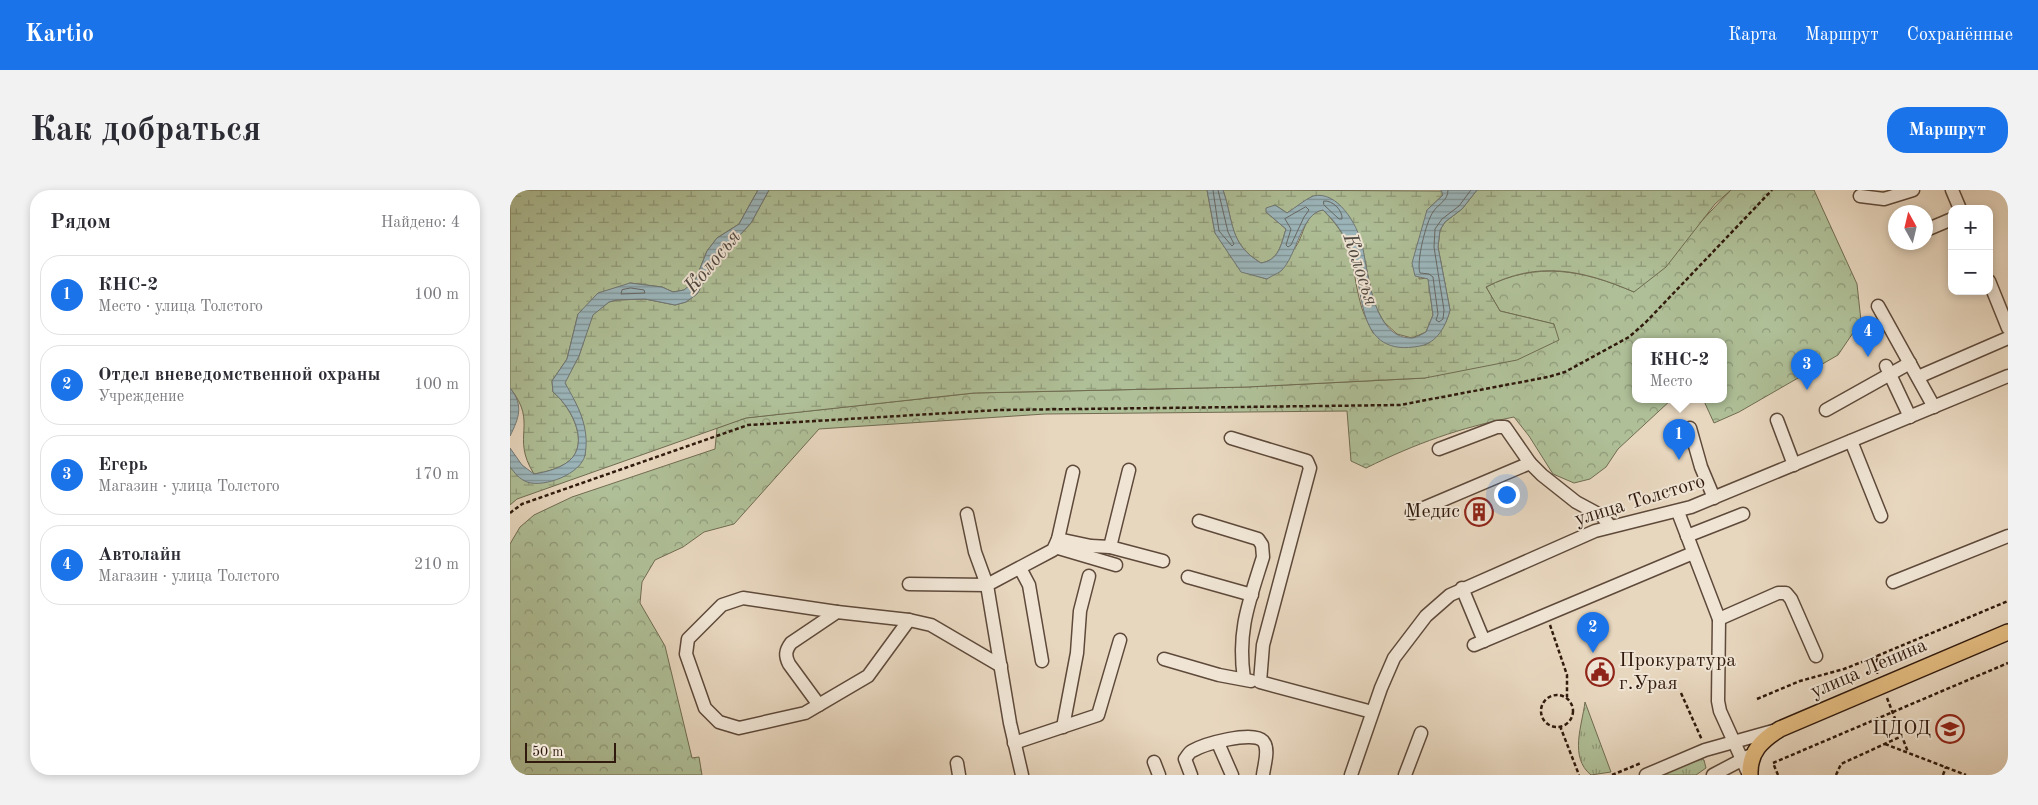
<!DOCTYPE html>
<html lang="ru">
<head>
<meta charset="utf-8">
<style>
	body { margin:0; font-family:"Old Standard TT",serif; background:#f2f2f3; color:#2b2b33 }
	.controls { position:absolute; right:15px; top:15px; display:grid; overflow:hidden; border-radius:10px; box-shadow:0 2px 8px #0003 }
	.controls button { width:45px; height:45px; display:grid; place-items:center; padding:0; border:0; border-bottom:1px solid #e1e1e2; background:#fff; color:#2b2b33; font:25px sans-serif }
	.compass { position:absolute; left:1378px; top:15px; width:45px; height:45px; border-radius:50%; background:#fff; box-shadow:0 2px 8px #0003; rotate:352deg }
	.scale { position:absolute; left:15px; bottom:12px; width:91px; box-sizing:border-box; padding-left:5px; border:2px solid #301a0d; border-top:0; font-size:14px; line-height:18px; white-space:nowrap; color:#301a0d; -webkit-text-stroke:4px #f0e5d5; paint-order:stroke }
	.you { position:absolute; left:996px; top:304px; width:18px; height:18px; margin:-12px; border:4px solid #fff; border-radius:50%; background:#1a73e8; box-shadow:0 0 0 8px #1a73e833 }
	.badge { display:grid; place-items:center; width:32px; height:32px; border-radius:50%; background:#1a73e8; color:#fff; font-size:16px; font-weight:700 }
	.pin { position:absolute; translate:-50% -41px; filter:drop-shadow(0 1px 2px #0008) }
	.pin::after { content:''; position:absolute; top:26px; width:18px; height:15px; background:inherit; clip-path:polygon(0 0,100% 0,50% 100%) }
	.popup { position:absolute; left:1122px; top:148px; width:95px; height:65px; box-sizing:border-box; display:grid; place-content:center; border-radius:10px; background:#fff; filter:drop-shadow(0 1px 4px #0005); font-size:16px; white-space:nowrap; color:#7c7c81 }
	.popup b { font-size:19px; color:#2b2b33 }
	.popup::after { content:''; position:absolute; left:50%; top:100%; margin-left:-10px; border:10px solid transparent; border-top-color:#fff }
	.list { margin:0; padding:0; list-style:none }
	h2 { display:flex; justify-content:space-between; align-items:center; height:65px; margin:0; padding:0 20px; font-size:21px }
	h2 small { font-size:16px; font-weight:400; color:#7c7c81 }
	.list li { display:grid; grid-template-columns:32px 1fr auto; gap:15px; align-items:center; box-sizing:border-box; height:80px; margin:0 10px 10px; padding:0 10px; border:1px solid #e1e1e2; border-radius:20px }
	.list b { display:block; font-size:19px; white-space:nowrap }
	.list p { margin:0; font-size:16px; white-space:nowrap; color:#7c7c81 }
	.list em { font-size:16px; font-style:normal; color:#7c7c81 }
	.map { position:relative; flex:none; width:1498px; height:585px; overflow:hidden; border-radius:20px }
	header { display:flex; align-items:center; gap:30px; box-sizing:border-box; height:70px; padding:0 25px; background:#1a73e8; color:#fff }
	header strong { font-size:24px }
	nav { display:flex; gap:28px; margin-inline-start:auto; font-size:18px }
	.intro { display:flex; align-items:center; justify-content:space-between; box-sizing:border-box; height:120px; padding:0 30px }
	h1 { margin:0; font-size:35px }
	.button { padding:12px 22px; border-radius:20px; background:#1a73e8; color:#fff; font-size:18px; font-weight:700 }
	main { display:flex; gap:30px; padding:0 30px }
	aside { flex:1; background:#fff; border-radius:20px; box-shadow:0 2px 8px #0003 }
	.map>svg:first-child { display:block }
	.grass { fill:url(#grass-tufts); stroke:#706c52 }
	.forest { fill:url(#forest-crowns); stroke:#706c52 }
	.wetland { fill:url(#wetland-marsh); stroke:#706c52 }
	.water { fill:url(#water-rules); stroke:#717877 }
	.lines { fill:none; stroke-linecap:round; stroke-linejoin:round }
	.shore { stroke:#666865; stroke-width:1 }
	.minor-casing { stroke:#5e493a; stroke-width:15 }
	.major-casing { stroke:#301a0d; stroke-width:18 }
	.path { stroke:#301a0d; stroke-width:2.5; stroke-dasharray:4 2.5; stroke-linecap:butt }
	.minor { stroke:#f0e5d5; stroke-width:12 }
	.major { stroke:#e4bc80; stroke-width:15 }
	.labels { text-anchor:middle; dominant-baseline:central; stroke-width:4; stroke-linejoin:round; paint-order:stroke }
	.street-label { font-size:20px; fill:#301a0d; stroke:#f0e5d5 }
	.poi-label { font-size:20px; fill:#301a0d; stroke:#f0e5d5; text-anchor:end }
	.water-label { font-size:21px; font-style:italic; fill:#504942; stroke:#f0e5d5 }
</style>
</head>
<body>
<header>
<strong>Kartio</strong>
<nav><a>Карта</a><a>Маршрут</a><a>Сохранённые</a></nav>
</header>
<div class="intro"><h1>Как добраться</h1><a class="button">Маршрут</a></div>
<main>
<aside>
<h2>Рядом<small>Найдено: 4</small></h2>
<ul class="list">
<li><span class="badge">1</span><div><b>КНС-2</b><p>Место · улица Толстого</p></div><em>100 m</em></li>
<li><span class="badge">2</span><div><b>Отдел вневедомственной охраны</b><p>Учреждение</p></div><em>100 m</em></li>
<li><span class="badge">3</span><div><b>Егерь</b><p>Магазин · улица Толстого</p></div><em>170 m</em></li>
<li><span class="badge">4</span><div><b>Автолайн</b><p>Магазин · улица Толстого</p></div><em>210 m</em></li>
</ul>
</aside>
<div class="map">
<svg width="1498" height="585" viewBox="0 0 1498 585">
	<defs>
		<pattern id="grass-tufts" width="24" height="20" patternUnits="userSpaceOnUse" patternTransform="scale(1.25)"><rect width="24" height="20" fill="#afbf97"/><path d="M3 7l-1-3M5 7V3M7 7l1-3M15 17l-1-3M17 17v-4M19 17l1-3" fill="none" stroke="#8f9a7a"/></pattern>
		<pattern id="forest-crowns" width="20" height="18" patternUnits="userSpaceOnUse" patternTransform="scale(1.25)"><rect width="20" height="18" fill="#afbf97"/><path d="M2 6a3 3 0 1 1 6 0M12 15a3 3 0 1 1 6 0" fill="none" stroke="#8f9a7a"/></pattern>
		<pattern id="wetland-marsh" width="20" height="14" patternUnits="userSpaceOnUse" patternTransform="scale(1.25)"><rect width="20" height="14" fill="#afbf97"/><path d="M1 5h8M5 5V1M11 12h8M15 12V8" fill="none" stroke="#8f9a7a"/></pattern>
		<pattern id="water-rules" width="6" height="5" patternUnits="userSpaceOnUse" patternTransform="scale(1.25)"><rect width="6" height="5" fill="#9cb7bd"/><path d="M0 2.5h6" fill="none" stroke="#809498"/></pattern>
	</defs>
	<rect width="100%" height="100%" fill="#e8d7bf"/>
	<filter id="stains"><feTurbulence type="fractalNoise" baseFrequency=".004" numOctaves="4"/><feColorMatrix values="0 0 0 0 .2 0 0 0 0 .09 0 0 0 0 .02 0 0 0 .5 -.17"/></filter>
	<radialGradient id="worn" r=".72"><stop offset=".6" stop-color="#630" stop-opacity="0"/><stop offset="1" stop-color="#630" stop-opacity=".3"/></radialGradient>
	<!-- grass -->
	<g class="grass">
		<path d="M1075,512L1101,582L1081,585C1059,567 1072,536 1075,512Z"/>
		<polygon points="1190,568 1194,570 1196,578 1186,585 1145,585"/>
	</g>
	<!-- forest -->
	<path class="forest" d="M1221,0H1304L1347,94L1351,131L1328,165L1229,222L1204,233L1193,209H1213V151H1125V209H1162L1108,259L1096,277L1080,289L1064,293L1043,284L1019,246L1004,227C949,238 907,253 856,278L841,271L837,221L535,224L309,239L224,334L194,342L173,357L145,370L132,392L130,413L155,456L182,568L189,567L192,585H0V354L10,337L24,325L62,307L205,259L207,238L235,228L464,203L737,197L915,188L1044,134L990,121L976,97C1027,71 1073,80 1124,102Z"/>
	<!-- wetland -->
	<g class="wetland">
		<path d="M0,0H248L229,34L207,48L197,61L185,91L174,100L163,102L152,97L120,93L68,124L57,169L42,191L43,202C59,215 78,248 63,267C54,278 36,282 24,284C0,246 29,234 0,198Z"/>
		<path d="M259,0H697L705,43L731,81L757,89C766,79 776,70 784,59C795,46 793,23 813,20C848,55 839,72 851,115C853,124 859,134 863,143L915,155C928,147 936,136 940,120L928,57L930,40L935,32L952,19L967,0H1221L1205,14L1156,77L1124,102C1073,80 1028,70 976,97L990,121L1044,134L1049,150L1007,170L915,188L737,197L464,203L236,228L7,309L0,315V277C28,309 48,285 75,266C76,231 72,223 54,193L69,166L82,125L99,112L106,110L135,109L165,115L176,112L187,104L205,72L241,33Z"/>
		<path d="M713,0L933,1V5L917,20L909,89L918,88L923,125L916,142L902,148L887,144L874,132L864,114L851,52L803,6L777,23L765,15L756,22L776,39C771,55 769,70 751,73C718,53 724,32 713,0Z"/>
	</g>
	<!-- water -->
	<g class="water">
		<path d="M248,0H259L241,33L205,72L187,104L176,112L165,115L135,109L106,110L99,112L83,125L69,166L55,193C68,216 80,237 75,265C71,284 34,298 17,292C9,289 5,283 0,277V258L12,275L24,284C36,282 54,278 63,267C78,247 59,215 43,202L42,191L57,169L68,124L88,103L120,93L152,97L163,102L174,100L185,91L197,61L207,48L229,34Z"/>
		<path d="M697,0H713C724,32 719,54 751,73C769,70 771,55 776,39L756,22V18L765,15L777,23C785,18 794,10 803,6C828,0 847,35 852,54C858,80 862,149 902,148C906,148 912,144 916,142L923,125L918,89L905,86L902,73L917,20L933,5L931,0H967L952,19L935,32L930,40L928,57L940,120C936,136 927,153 910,156C844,169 855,100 841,61C834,44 826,32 813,20C791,23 787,66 771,81C767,84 761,86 757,89L731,82L705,43Z"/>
		<path d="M0,198C14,215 9,228 0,246Z"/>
	</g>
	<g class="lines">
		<!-- shore -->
		<g class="shore">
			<polyline points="703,0 709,41 722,56 724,54 718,42 708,0"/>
			<path d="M938,0C938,11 929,13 923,22C916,32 906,72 910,83L919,84L923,87L928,124L926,130L929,132L933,129L934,120L924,57L925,39L932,29L949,16L961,0"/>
			<path d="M814,11C823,10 833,21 832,29H829L814,15Z"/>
			<polygon points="796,17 799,20 794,27 781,55 778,57 776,55 781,39 775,29"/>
			<polygon points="121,98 134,100 135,103 111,104 112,100"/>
		</g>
		<defs>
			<g id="minor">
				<polyline points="1442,0 1450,19"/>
				<polyline points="1350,6 1374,9 1403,0"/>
				<polyline points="1416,40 1442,29"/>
				<polyline points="1479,91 1498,138"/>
				<polyline points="1368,116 1424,217"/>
				<polyline points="1376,176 1400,227"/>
				<polyline points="1408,187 1498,148"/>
				<polyline points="1316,220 1400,173"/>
				<polyline points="1267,230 1284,275"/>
				<polyline points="1180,238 1191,277 1204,308"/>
				<polyline points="721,248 797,271 800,278 753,455 750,492 862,522"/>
				<polyline points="1341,251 1371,326"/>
				<polyline points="929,259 987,237 995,237 1020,273 1032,285 1066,312 1092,326 1100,336"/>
				<polyline points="1168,322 1209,429 1208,511 1210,521 1239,585"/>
				<polyline points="902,323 1020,273"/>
				<path d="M689,331L748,349L752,355L753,367C739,412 727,441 734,489"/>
				<polyline points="1177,346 1233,324"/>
				<polyline points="548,349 581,356 600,357 653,371"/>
				<polyline points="545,357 606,375"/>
				<polyline points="600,357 619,280"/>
				<polyline points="510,378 519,395 532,471"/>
				<polyline points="678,387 742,405"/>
				<polyline points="1383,392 1498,346"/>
				<polyline points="399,394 477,395 465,362 457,324"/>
				<polyline points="952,398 974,451"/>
				<polyline points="327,422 233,408 212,415 178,449 176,464 195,518 209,532 229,538 295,523 358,486 399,430"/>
				<polyline points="1209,429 1268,403 1276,403 1281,409 1306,466"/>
				<polyline points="964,455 1183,363"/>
				<polyline points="654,469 709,485 741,491"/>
				<path d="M309,515L279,474C275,466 275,461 281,453L327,422L399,430L421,435L491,476"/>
				<polyline points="553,537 567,463 570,421 579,386"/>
				<polyline points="504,553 588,525 610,450"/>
				<polyline points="708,553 722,585"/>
				<polyline points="644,572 649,585"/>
				<polyline points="447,573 449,585"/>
				<polyline points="512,585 500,533 477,395 543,360 548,349 563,282"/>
				<path d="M681,585L675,569C677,567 679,562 682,561C694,554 743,540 753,551C760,559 754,575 753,585"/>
				<polyline points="841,585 871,498 884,468 916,426 940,405 1085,341 1181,317 1498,186"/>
				<polyline points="895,585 911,543"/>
				<polyline points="1136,585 1195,560 1263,541"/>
				<polyline points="1203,585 1239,566"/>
			</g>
			<path id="major" d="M1240,585C1239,562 1252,550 1270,539L1498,442"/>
		</defs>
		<!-- minor casing -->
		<use href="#minor" class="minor-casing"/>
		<!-- major casing -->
		<use href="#major" class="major-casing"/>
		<!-- path -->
		<g class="path">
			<polyline points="0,323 12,314 238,235 489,220 890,215 1038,187 1055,182 1119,147 1136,132 1262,0"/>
			<polyline points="1040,435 1057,485 1057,507"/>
			<polyline points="1367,466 1498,411"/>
			<polyline points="1171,503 1192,550"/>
			<circle cx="1047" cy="521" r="16"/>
			<polyline points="1377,508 1398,562"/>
			<polyline points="1247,509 1290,491 1334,479 1367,466 1367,484"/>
			<polyline points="1050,536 1069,585"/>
			<polyline points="1375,554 1456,585"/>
			<polyline points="1102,585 1131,573"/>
			<polyline points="1268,585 1263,573 1498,473"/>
			<polyline points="1326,585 1331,574 1392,546"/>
			<polyline points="1433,585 1436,577"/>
		</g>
		<!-- minor -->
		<use href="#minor" class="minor"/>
		<!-- major -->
		<use href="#major" class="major"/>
	</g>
	<!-- icons -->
	<defs>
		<symbol id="building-ring" viewBox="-11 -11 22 22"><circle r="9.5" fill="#f0e5d5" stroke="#8f2418" stroke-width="1.5"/><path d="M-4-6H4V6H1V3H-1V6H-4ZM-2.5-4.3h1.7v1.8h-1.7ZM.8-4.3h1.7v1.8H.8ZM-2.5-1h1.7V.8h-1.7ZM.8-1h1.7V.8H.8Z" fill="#8f2418"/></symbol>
		<symbol id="civic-ring" viewBox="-11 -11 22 22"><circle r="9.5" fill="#f0e5d5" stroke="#8f2418" stroke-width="1.5"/><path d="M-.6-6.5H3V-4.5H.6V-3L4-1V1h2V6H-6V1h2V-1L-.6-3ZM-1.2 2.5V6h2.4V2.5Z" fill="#8f2418"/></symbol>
		<symbol id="school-ring" viewBox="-11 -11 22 22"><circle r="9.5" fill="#f0e5d5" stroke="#8f2418" stroke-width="1.5"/><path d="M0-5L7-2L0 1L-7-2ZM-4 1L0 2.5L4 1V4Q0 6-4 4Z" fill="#8f2418"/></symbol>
	</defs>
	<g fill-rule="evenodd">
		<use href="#building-ring" x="953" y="306" width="32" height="32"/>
		<use href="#civic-ring" x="1074" y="466" width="32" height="32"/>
		<use href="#school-ring" x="1424" y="523" width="32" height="32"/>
	</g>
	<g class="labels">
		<!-- street labels -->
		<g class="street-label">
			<text transform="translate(1130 311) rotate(-17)">улица Толстого</text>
			<text transform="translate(1359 479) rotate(-23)">улица Ленина</text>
		</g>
		<!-- poi labels -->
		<g class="poi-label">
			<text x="950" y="322">Медис</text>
			<text x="1109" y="471" text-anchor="start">Прокуратура<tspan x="1109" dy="23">г.Урая</tspan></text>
			<text x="1421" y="539">ЦДОД</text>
		</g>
		<!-- water labels -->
		<g class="water-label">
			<text transform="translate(203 72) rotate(-50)">Колосья</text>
			<text transform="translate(850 80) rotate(72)">Колосья</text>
		</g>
	</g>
	<rect width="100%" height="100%" filter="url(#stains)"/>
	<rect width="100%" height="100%" fill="url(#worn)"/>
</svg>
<div class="controls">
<button>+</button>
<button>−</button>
</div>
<svg class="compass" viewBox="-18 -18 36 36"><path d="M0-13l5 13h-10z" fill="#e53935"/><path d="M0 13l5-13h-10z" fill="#7c7c81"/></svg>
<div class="scale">50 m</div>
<div class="you"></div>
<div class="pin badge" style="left:1169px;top:270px">1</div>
<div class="popup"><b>КНС-2</b>Место</div>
<div class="pin badge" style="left:1083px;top:463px">2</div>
<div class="pin badge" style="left:1297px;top:200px">3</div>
<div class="pin badge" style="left:1358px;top:167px">4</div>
</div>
</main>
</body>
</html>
